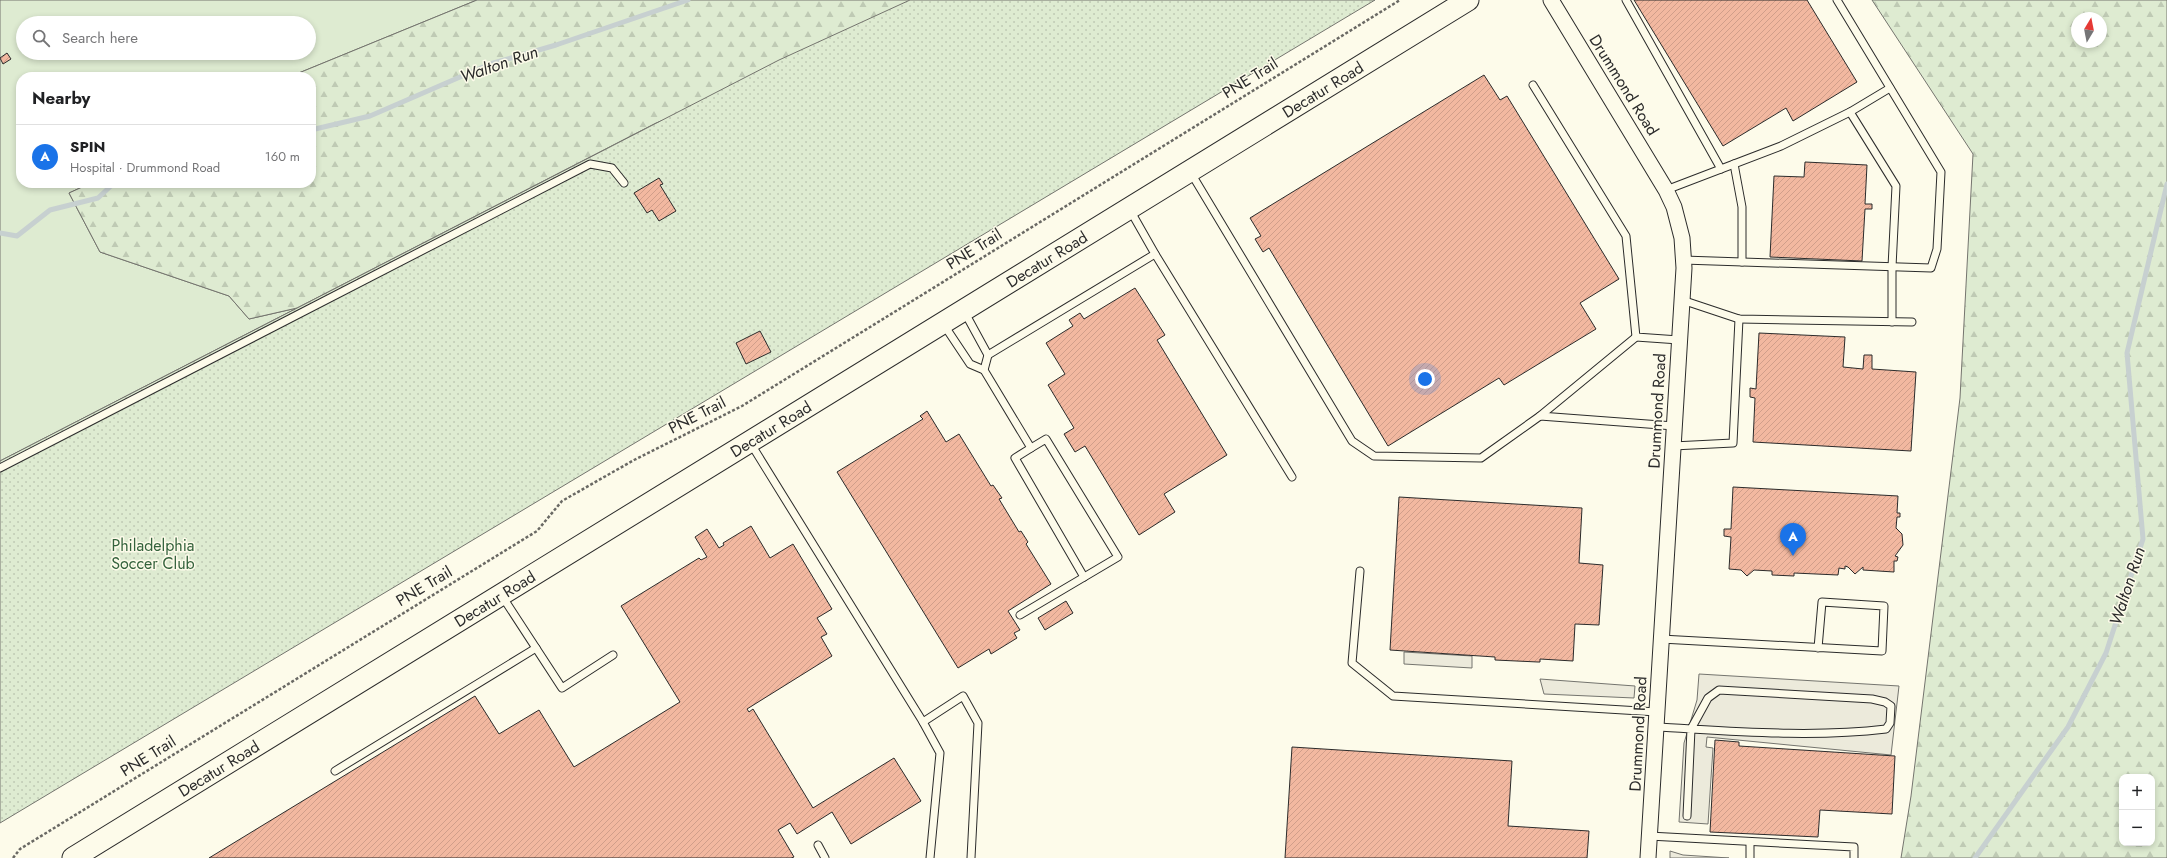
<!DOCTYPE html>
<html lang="en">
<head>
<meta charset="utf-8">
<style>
	body { margin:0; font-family:Jost,sans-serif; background:#f6f6f6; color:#202124 }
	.controls { position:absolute; right:12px; bottom:12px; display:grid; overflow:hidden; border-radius:8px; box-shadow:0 2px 6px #0003 }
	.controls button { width:36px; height:36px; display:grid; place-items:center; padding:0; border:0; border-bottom:1px solid #e0e0e0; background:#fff; color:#202124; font:20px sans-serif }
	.compass { position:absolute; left:2071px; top:12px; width:36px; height:36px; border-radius:50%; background:#fff; box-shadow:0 2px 6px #0003; rotate:10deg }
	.you { position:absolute; left:1425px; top:379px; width:14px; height:14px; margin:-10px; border:3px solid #fff; border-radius:50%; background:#1a73e8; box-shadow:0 0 0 6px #1a73e833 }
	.badge { display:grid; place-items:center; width:26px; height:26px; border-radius:50%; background:#1a73e8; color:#fff; font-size:13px; font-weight:700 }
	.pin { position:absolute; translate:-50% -33px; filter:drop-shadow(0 1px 2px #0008) }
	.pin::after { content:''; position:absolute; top:21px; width:14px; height:12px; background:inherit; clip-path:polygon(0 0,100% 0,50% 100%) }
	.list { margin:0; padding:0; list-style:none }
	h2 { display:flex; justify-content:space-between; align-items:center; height:52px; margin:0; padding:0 16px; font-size:17px }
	h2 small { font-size:13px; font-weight:400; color:#757577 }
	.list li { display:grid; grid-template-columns:26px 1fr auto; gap:12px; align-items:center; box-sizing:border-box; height:64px; padding:0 16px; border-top:1px solid #e0e0e0 }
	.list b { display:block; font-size:15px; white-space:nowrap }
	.list p { margin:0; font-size:13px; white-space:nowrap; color:#757577 }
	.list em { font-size:13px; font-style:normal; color:#757577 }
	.icon { flex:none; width:22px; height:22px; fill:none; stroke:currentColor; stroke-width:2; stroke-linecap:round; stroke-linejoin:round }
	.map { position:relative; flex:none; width:2167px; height:858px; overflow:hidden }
	.search { position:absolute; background:#fff; box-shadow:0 2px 6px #0003; left:16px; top:16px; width:300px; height:44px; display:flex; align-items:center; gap:10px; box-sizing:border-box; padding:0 14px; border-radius:22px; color:#757577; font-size:15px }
	.panel { position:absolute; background:#fff; box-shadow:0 2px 6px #0003; left:16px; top:72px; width:300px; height:116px; border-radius:16px }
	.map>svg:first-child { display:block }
	.grass { fill:#deebd1; stroke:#74746e; fill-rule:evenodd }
	.forest { fill:url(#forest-firs); stroke:#74746e; fill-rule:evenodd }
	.park { fill:url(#park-dots); stroke:#74746e }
	.parking { fill:#eceadb; stroke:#74746e }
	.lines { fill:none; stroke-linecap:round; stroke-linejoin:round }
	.stream { stroke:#c7d0d0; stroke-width:5 }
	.building { fill:url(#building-hatch); stroke:#2b2b2b }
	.lane-casing { stroke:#2b2b2b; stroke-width:9 }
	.street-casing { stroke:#2b2b2b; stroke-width:17 }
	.secondary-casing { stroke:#2b2b2b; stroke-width:23 }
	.path { stroke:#6a6964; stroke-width:2.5; stroke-dasharray:3 2; stroke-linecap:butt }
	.lane { stroke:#fdfbea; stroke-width:7 }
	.street { stroke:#fdfbea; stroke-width:15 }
	.secondary { stroke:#fdfbea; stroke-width:21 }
	.labels { text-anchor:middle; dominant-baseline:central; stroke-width:3; stroke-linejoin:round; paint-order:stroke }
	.street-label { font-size:16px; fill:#2b2b2b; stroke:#fdfbea }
	.park-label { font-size:16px; fill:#34623c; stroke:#fdfbea }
	.water-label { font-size:17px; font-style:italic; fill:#2b2b2b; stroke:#fdfbea }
</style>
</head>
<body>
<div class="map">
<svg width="2167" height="858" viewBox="0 0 2167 858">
	<defs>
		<pattern id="forest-firs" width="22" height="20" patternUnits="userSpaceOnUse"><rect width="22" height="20" fill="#deebd1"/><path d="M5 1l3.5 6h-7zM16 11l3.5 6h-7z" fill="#bfcab4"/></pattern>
		<pattern id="park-dots" width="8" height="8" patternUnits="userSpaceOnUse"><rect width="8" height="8" fill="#deebd1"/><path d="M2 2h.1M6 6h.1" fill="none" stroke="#bfcab4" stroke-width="1.8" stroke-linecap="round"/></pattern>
		<pattern id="building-hatch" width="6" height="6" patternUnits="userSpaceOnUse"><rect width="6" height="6" fill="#f2b8a0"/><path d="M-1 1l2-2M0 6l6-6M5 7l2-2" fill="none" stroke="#d09e8a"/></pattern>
	</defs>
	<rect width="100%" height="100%" fill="#fdfbea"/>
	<!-- grass -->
	<path class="grass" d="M0,0H477L289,77H21V183H91L69,193L100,252L229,296L249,319L297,308L0,461ZM23,23H309V53H23Z"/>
	<!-- forest -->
	<g class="forest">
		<polygon points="477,0 970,0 656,123 297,308 249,319 229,296 100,252 69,193 91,183 311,183 311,77 289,77"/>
		<path d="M1872,0H2167V858H1901L1911,796L1960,398L1973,154ZM2077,18H2101V42H2077ZM2122,777H2152V843H2122Z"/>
	</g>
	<!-- park -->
	<polygon class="park" points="910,0 1375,0 0,823 0,461 779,60"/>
	<!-- parking -->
	<g class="parking">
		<polygon points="1404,652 1472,656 1472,668 1404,664"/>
		<polygon points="1699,674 1899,686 1891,755 1707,737 1706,747 1713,748 1708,824 1679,822 1684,743 1697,700"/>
		<polygon points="1540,679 1635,686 1634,698 1544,694"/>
		<polygon points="1670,851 1683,855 1729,858 1670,858"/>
	</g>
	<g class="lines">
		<!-- stream -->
		<g class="stream">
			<polyline points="311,130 370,116 490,64 556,45 688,0"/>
			<polyline points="0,233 17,236 50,210 98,198 114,183"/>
			<polyline points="1975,858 2068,727 2106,653 2143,539 2127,353 2167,184"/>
		</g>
	</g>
	<!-- building -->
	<g class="building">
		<polygon points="1634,0 1807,0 1857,82 1793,121 1786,108 1723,146"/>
		<polygon points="7,53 11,59 3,64 0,58"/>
		<polygon points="1484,75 1500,100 1507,96 1619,279 1580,303 1596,329 1504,385 1499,378 1388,446 1269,248 1263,252 1255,239 1261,236 1250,218"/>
		<polygon points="1805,162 1867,165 1865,204 1872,204 1872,209 1865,209 1862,261 1770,257 1774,176 1804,177"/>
		<polygon points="659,178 663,184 660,185 676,211 659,221 652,210 647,213 634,193"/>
		<polygon points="1135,288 1165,335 1157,340 1227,455 1164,494 1175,512 1139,535 1085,446 1075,452 1064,434 1074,428 1048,385 1065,374 1046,343 1073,326 1069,320 1080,313 1084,319"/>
		<polygon points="760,331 771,352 746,364 736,343"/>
		<polygon points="1759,333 1845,337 1843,367 1863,369 1864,355 1872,355 1872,369 1916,372 1911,451 1753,442 1755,398 1750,397 1750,388 1756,389"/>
		<polygon points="927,411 946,442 959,434 991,486 993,485 1002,498 999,499 1019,532 1021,531 1028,542 1026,544 1051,584 1008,611 1020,630 1014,633 1017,638 991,654 989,649 958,668 837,472 923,419 920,416"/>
		<polygon points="1733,487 1898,496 1897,513 1900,513 1900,517 1897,517 1896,528 1902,534 1903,545 1895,556 1898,557 1897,561 1894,561 1894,572 1863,570 1863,567 1855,574 1848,567 1845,566 1845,569 1839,568 1838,575 1794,573 1794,576 1772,575 1772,571 1754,570 1747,576 1741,570 1729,569 1731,537 1724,536 1724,529 1731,529"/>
		<polygon points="1399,497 1582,508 1579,563 1603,565 1599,625 1575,624 1573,661 1540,659 1540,662 1538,662 1495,660 1495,657 1390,650"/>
		<polygon points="751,526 770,558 793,544 832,609 817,618 827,634 821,637 832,656 747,709 749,712 753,709 813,808 894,758 921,801 851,844 832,812 797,834 790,823 778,830 794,857 791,858 209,858 475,696 499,734 539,710 574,767 680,702 621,606 699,558 701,560 707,557 695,537 707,529 719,548 724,545 723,543"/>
		<polygon points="1066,601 1073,613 1045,630 1038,618"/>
		<polygon points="1715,740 1739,742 1739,746 1895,756 1892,814 1820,810 1818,837 1710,832"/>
		<polygon points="1292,747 1512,761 1508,826 1589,831 1587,858 1285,858"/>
	</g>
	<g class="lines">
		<defs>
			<g id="lane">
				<polyline points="1626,0 1721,169"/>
				<polyline points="1533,85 1626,236 1636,337 1679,340"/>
				<polyline points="1850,112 1890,88"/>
				<polyline points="1734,164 1742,207 1742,262"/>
				<polyline points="1191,173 1352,441 1374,456 1481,458 1540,416 1674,426"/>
				<polyline points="1666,190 1781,146 1850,112 1896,186 1892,267 1892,322"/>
				<polyline points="1155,254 1292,477"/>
				<polyline points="1683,260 1931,268 1937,249 1941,172 1837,0"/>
				<polyline points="1682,300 1739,319 1912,322"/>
				<polyline points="964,311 988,355 984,370"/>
				<polyline points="944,325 970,364 984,370 1031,448 1046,439 1118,557 1020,615"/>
				<polyline points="988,355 1155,254 1130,210"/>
				<polyline points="1540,416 1636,337"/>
				<polyline points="751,444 923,722 940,753 930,858"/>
				<polyline points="1673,446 1733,443 1739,319"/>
				<polyline points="1031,448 1015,458 1084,577"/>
				<polyline points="0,468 590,164 612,168 624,183"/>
				<polyline points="1360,571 1352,663 1393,696 1657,712"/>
				<polyline points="502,596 562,688 613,655"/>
				<polyline points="1661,639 1882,651 1884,606 1822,602 1818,648"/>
				<polyline points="923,722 963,696 978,723 971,858"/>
				<path d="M1656,727C1732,731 1810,738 1886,729L1890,723L1891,706L1885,702L1872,699L1719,690L1708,698L1691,729L1687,816"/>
				<polyline points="335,771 536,648"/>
				<polyline points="1649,836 1854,847 1854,858"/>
				<polyline points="818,845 825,858"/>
				<polyline points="1750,858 1750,842"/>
			</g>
			<polyline id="street" points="1551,0 1666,190 1674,207 1682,238 1684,268 1648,858"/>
			<g id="secondary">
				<path id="s1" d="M73,858L1468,0"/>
			</g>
		</defs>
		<!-- lane casing -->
		<use href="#lane" class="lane-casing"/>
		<!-- street casing -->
		<use href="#street" class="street-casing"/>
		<!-- secondary casing -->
		<use href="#secondary" class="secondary-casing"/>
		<!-- path -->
		<polyline class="path" points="13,858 20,849 537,531 562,501 634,460 742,406 1400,0"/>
		<!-- lane -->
		<use href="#lane" class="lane"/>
		<!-- street -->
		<use href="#street" class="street"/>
		<!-- secondary -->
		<use href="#secondary" class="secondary"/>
	</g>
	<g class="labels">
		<!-- street labels -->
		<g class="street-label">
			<text transform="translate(1250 78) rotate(-32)">PNE Trail</text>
			<text transform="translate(1624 85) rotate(58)">Drummond Road</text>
			<text stroke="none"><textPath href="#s1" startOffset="1467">Decatur Road</textPath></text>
			<text transform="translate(974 249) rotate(-32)">PNE Trail</text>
			<text stroke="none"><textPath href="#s1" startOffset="1143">Decatur Road</textPath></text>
			<text transform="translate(1657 411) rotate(-87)">Drummond Road</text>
			<text transform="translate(697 415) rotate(-27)">PNE Trail</text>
			<text stroke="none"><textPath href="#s1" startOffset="819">Decatur Road</textPath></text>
			<text transform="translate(424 586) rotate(-31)">PNE Trail</text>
			<text stroke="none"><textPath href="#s1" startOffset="495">Decatur Road</textPath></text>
			<text transform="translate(1638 734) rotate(-87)">Drummond Road</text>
			<text transform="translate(148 756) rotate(-32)">PNE Trail</text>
			<text stroke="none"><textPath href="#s1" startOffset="171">Decatur Road</textPath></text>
		</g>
		<!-- park labels -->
		<g class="park-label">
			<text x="153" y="545">Philadelphia<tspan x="153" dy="18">Soccer Club</tspan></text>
		</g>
		<!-- water labels -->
		<g class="water-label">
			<text transform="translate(499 64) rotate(-19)">Walton Run</text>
			<text transform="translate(2127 586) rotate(-72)">Walton Run</text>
		</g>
	</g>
</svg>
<div class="controls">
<button>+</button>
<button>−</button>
</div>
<svg class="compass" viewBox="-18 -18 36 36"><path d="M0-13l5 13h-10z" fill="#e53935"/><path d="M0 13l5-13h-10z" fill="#757577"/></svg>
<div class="you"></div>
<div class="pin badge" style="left:1793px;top:556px">A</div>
<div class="search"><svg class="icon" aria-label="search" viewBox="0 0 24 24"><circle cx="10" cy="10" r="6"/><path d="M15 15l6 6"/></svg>Search here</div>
<section class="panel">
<h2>Nearby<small></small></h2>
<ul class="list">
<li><span class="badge">A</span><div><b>SPIN</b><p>Hospital · Drummond Road</p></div><em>160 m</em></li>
</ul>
</section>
</div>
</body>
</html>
